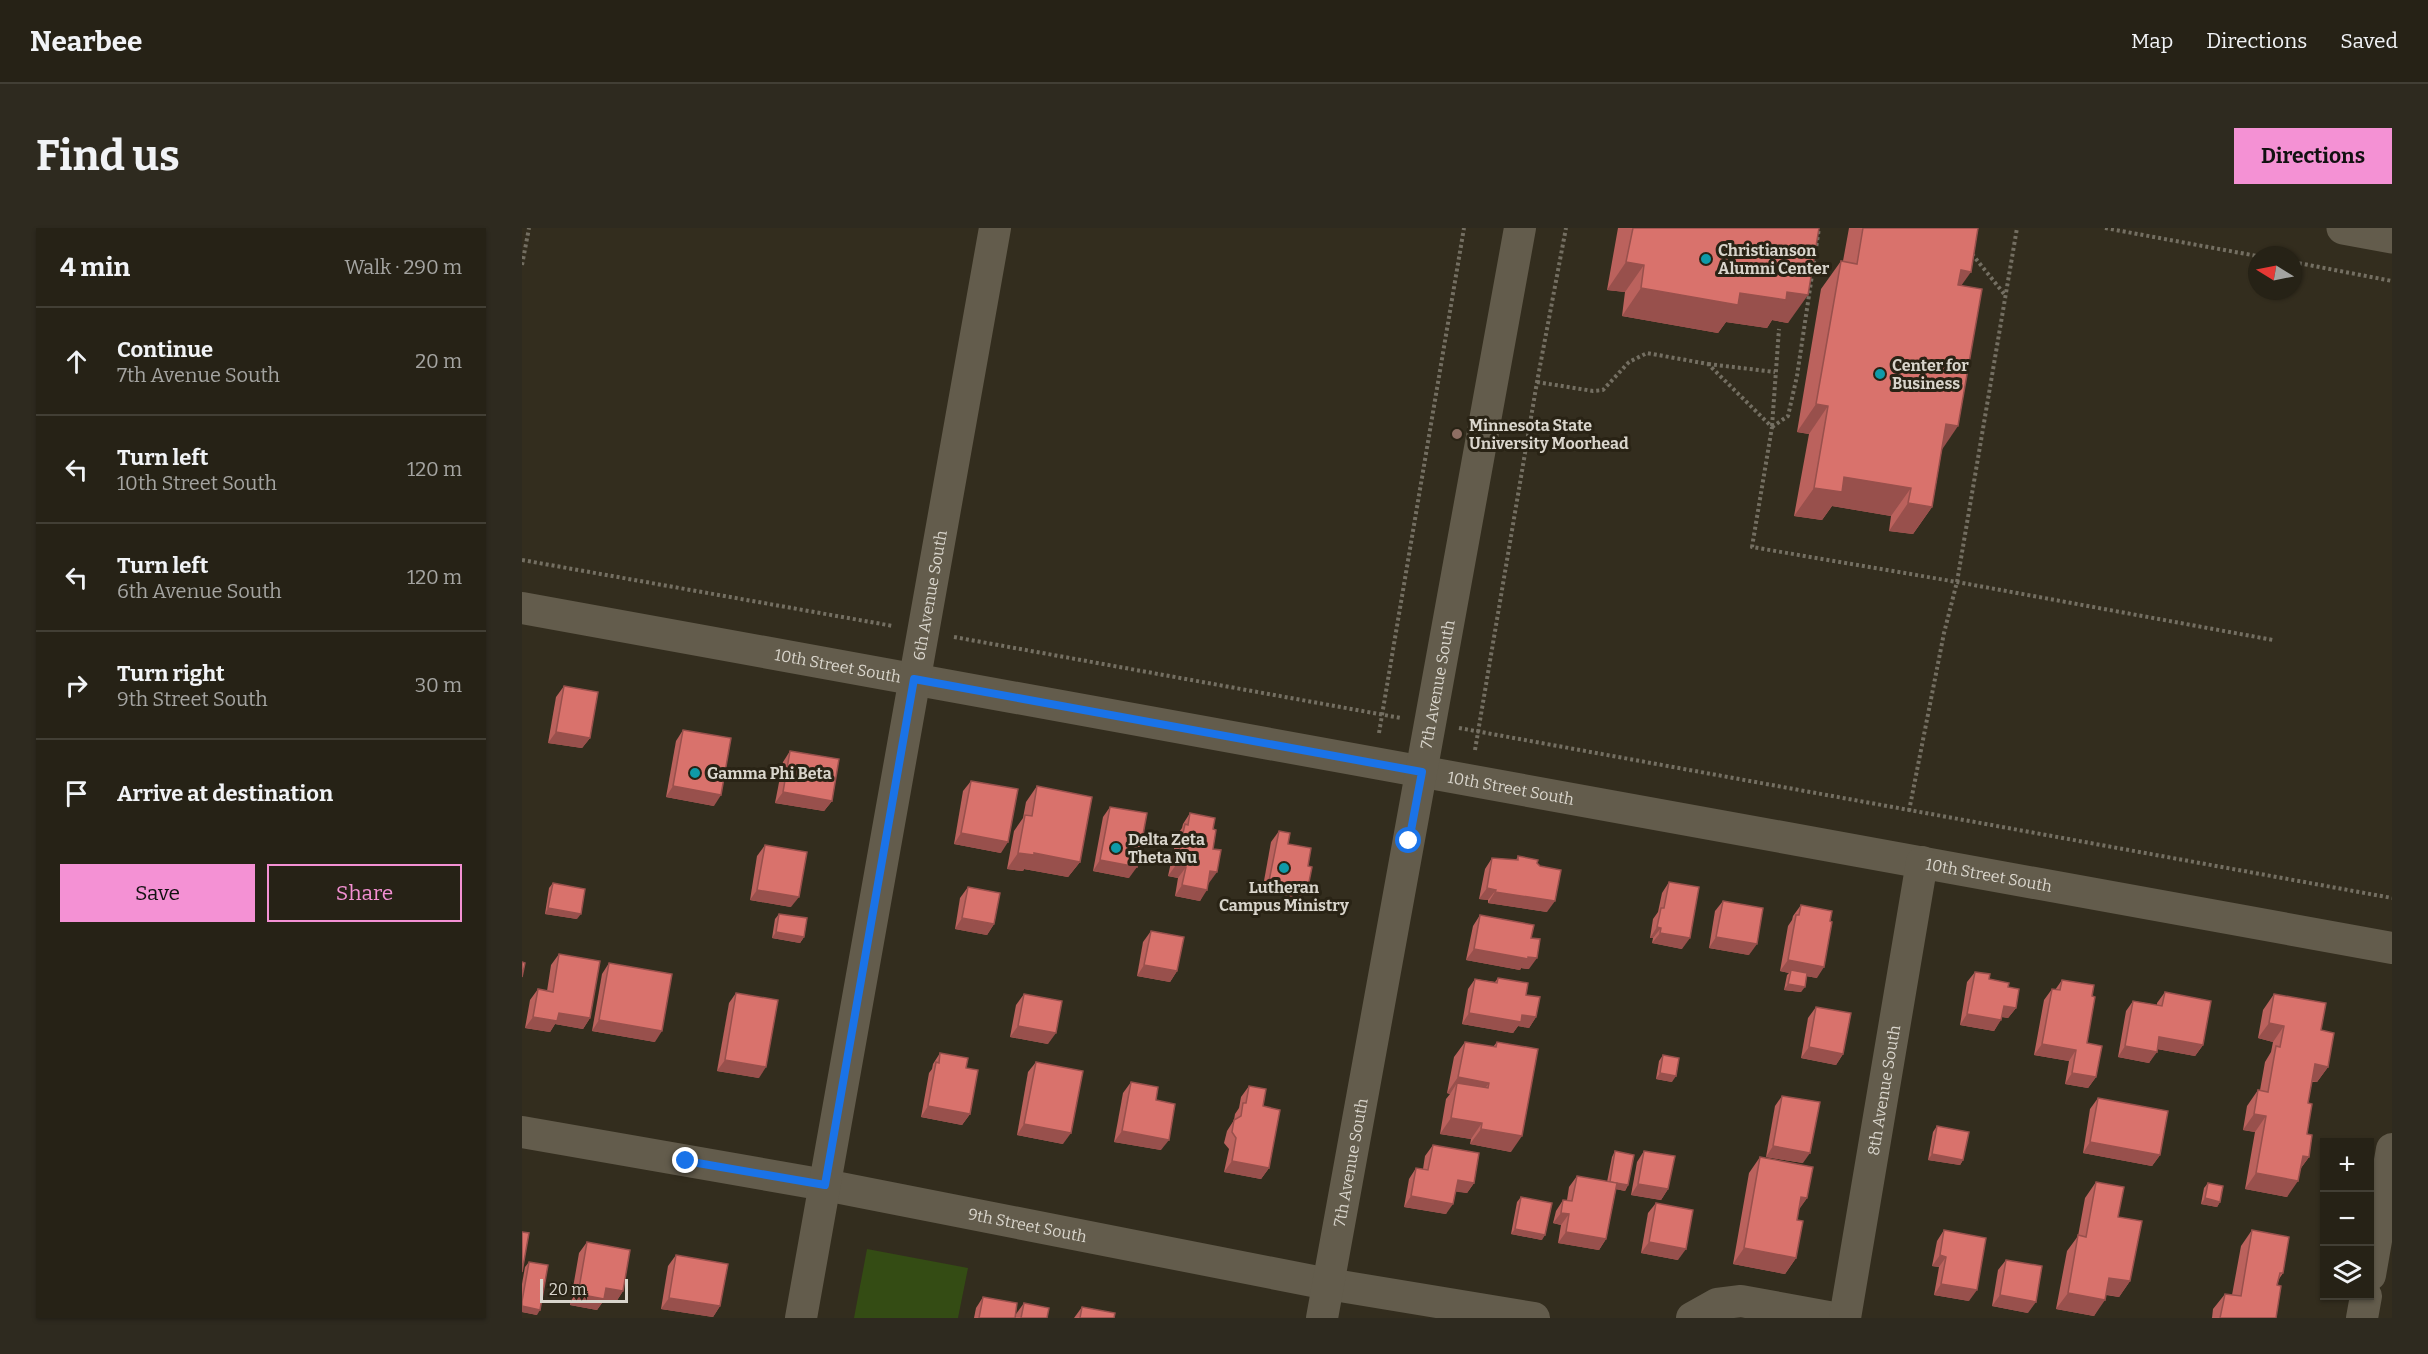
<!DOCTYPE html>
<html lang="en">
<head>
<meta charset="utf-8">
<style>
	body { margin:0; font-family:Bitter,serif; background:#2e2a1f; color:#f1f3f6 }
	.controls { position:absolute; right:18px; bottom:18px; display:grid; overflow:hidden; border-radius:0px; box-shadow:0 2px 4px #0004 }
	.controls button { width:54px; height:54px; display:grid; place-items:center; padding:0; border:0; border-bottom:2px solid #423f35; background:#262216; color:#f1f3f6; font:30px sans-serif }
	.compass { position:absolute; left:1726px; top:18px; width:54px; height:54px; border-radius:50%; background:#262216; box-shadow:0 2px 4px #0004; rotate:280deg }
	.scale { position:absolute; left:18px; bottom:15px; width:88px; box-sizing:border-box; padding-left:6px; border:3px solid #d9d5cc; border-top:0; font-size:16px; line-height:21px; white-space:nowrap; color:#d9d5cc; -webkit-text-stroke:4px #292315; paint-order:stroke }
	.stop { position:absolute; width:18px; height:18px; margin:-14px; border:4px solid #1a73e8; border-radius:50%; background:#fff }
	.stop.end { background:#1a73e8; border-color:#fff; box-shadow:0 2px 6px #0008 }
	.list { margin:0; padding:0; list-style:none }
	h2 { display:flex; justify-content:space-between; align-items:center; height:78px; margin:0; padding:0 24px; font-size:26px }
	h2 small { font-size:20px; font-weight:400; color:#a4a4a1 }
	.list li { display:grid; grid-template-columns:39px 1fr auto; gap:18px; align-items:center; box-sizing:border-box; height:108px; padding:0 24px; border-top:2px solid #423f35 }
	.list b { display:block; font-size:22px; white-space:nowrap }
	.list p { margin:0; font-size:20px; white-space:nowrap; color:#a4a4a1 }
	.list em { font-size:20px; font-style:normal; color:#a4a4a1 }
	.actions { display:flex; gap:12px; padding:18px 24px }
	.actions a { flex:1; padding:14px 0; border:2px solid #f491d4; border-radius:0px; text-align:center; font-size:21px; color:#f491d4 }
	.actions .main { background:#f491d4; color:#111 }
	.icon { flex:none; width:33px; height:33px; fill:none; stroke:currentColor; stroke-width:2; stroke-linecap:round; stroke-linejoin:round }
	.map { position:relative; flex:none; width:1870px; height:1090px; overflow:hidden; border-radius:0px }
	header { display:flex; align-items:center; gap:36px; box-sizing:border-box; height:84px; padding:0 30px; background:#262216; border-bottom:2px solid #423f35 }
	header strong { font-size:28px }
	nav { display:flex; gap:33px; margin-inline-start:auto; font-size:21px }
	.intro { display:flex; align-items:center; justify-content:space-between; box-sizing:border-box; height:144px; padding:0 36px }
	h1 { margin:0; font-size:42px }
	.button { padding:15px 27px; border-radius:0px; background:#f491d4; color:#111; font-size:21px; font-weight:700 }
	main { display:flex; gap:36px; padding:0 36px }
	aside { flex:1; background:#262216; border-radius:0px; box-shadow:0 2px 4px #0004 }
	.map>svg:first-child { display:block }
	.green { fill:#344c14 }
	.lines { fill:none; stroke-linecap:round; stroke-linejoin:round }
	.path { stroke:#746f62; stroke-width:4; stroke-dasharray:3 3; stroke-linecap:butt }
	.minor { stroke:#635c4c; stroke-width:32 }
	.tertiary { stroke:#635c4c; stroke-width:33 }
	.wall { fill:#bb625d }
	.shaded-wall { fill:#98504c }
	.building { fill:#d9726c; stroke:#98504c; stroke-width:1.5 }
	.route { stroke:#1a73e8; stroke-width:8 }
	.culture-dot { fill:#0f9aa8; stroke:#292315; stroke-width:2 }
	.education-dot { fill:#8d6e63; stroke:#292315; stroke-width:2 }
	.labels { text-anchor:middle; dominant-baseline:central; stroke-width:6; stroke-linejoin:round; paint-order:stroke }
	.poi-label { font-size:16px; font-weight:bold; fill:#d9d5cc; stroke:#292315; text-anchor:start }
	.street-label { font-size:16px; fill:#d9d5cc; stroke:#292315 }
</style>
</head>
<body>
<header>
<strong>Nearbee</strong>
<nav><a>Map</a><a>Directions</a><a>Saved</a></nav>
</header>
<div class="intro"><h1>Find us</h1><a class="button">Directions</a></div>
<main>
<aside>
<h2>4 min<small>Walk · 290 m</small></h2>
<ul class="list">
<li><svg class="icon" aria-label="ahead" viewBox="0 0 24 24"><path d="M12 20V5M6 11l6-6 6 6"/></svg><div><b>Continue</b><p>7th Avenue South</p></div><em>20 m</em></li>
<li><svg class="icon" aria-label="left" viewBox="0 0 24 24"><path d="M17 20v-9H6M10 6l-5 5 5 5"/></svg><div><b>Turn left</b><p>10th Street South</p></div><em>120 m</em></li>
<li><svg class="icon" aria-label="left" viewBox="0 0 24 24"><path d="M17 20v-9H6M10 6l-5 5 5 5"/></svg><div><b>Turn left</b><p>6th Avenue South</p></div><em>120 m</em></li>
<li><svg class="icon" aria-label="right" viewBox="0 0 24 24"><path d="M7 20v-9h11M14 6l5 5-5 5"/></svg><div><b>Turn right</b><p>9th Street South</p></div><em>30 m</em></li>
<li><svg class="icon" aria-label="arrive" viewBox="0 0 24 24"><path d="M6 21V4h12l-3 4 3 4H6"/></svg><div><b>Arrive at destination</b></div></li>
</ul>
<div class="actions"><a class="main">Save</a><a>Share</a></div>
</aside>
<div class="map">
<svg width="1870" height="1090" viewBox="0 0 1870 1090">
	<rect width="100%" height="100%" fill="#332d1e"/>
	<!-- green -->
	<polygon class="green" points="345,1021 446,1040 436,1090 332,1090"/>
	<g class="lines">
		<!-- path -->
		<g class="path">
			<polyline points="1583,0 1735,28"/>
			<polyline points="1450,26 1483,67"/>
			<polyline points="1771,34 1870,53"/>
			<polyline points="0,37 7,0"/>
			<polyline points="1186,136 1253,144"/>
			<polyline points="1015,154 1071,163 1081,162 1107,134 1125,125 1186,136 1250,199 1230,319 1435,354 1751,412"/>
			<polyline points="1250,198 1257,101"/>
			<polyline points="1250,199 1266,188 1275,148 1297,0"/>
			<polyline points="0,332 371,398"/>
			<polyline points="432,409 879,490"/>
			<polyline points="937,500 1870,670"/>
			<polyline points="857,505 942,0"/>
			<polyline points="953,522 1015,154 1044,0"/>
			<polyline points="1387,583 1422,405 1435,354 1495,0"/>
		</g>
		<!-- minor -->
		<g class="minor">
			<path id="s1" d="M0,380L1870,720"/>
			<path id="s2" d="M0,904L303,957L806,1056L1012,1090"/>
			<polyline points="1848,1047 1870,921"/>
			<path id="s3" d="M279,1090L473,0"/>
			<path id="s4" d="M800,1090L998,0"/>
			<polyline points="1170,1090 1195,1076 1219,1073 1312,1090"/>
			<path id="s5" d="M1323,1090L1400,634"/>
			<polyline points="1840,1090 1844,1068"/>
		</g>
		<!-- tertiary -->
		<polyline class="tertiary" points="1821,0 1870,9"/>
	</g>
	<!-- wall -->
	<g class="wall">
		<polygon points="1096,0 1297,0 1266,95 1250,92 1245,100 1204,94 1196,105 1100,88 1103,64 1085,62"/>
		<polygon points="1327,0 1456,0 1439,58 1420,221 1410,279 1391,306 1367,303 1369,288 1310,278 1300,292 1272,288 1287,206 1275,204 1299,61 1319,33 1321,33"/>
		<polygon points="42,458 68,510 60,520 26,515 34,469"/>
		<polygon points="161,502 192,578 144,569 154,513"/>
		<polygon points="268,523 310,573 302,583 253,575 261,534"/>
		<polygon points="449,553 479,625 432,616 441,563"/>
		<polygon points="515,558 558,634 546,649 502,641 501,643 485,641 492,603 501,590 504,574"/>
		<polygon points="588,579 607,650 571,643 581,589"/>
		<polygon points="668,585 691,601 691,621 687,655 678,673 653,668 656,650 646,648 655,607 660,600 661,596"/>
		<polygon points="757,603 766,616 779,670 740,664 749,614"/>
		<polygon points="243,617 269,679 228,672 235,628"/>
		<polygon points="996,628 1015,635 1025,684 966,675 966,672 957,671 963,641 970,630 994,632"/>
		<polygon points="1147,654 1160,721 1130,715 1131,710 1128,710 1131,691 1136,684 1140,665"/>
		<polygon points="31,655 55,691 23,686 27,660"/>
		<polygon points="446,659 472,696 465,707 433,701 438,670"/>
		<polygon points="1201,673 1227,727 1187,720 1193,683"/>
		<polygon points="1279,677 1295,750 1284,748 1279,764 1262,762 1265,747 1267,745 1258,743 1266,698 1270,692 1271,688"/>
		<polygon points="257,686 282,709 278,715 250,710 253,691"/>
		<polygon points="958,687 1009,710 1007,741 999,740 998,742 944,732 951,698"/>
		<polygon points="629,703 655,743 648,754 615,748 621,714"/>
		<polygon points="37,726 68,790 61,801 33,796 28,804 3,800 8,772 16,761 25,763 29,737"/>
		<polygon points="87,735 133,814 70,803 80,746"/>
		<polygon points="1453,744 1467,751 1486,759 1494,780 1486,790 1480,789 1472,803 1438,797 1445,754"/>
		<polygon points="976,750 1004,767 1014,789 1007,800 996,798 991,805 940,796 946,761 953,751 973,754"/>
		<polygon points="1540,752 1565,815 1574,849 1566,860 1543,856 1547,833 1512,827 1522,772 1530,761 1533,762"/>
		<polygon points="1643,764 1681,817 1673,828 1635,821 1627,835 1596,829 1604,783 1611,773 1635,777 1635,775"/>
		<polygon points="214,765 237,850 195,843 207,775"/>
		<polygon points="502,766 526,816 488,809 494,777"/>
		<polygon points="1752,766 1799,802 1806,839 1795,854 1790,854 1786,875 1785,906 1787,929 1779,940 1765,969 1723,961 1733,904 1721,902 1725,878 1736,862 1738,862 1743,834 1749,824 1751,814 1736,810 1741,782"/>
		<polygon points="1294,779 1321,826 1314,837 1279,830 1286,790"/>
		<polygon points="943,814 971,819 975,814 989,924 948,916 949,911 918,906 924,871 928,866 925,865 932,829"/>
		<polygon points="418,825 444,840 448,886 440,897 399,889 407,845 410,841 411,836"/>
		<polygon points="1141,827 1150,854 1134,851 1137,833"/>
		<polygon points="514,834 541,916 495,907 506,844"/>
		<polygon points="609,854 634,872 639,922 592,914 601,865"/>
		<polygon points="727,858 741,878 747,940 739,951 702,944 707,921 702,915 705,903 712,892 713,886 717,880 719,869"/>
		<polygon points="1260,868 1281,935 1244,929 1253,878"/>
		<polygon points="1576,870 1638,927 1630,938 1561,925 1568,881"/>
		<polygon points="1415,898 1441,932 1438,937 1406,932 1411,904"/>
		<polygon points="911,917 952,955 945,965 934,963 924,986 882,979 887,951 894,940 901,941 903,928"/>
		<polygon points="1093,923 1106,957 1103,963 1094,961 1084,1011 1077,1022 1036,1015 1039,997 1031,995 1034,983 1041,972 1045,972 1047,959 1055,948 1085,954 1090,929"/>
		<polygon points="1122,923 1146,961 1139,972 1109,967 1115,934"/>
		<polygon points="1238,929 1285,970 1276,982 1275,992 1274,1030 1263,1046 1211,1036 1227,945"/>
		<polygon points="1574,954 1596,989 1608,1053 1597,1069 1584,1067 1572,1088 1534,1081 1545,1023 1556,1008 1563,970"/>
		<polygon points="1686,955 1698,974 1695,979 1679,976 1682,960"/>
		<polygon points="999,969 1020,1012 989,1006 995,974"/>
		<polygon points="1134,975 1156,1032 1119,1025 1126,985"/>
		<polygon points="1422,1002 1447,1073 1412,1067 1417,1039 1410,1038 1415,1013"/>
		<polygon points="1730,1002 1761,1045 1757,1051 1755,1057 1754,1090 1690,1090 1691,1081 1703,1066 1710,1067 1719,1018"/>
		<polygon points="65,1014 101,1063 94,1074 82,1072 75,1082 48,1077 57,1025"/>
		<polygon points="154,1027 198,1078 191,1089 139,1081 146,1038"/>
		<polygon points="1484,1032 1506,1085 1470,1078 1476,1042"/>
		<polygon points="7,1034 15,1087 0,1084 0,1056 3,1039"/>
		<polygon points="461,1069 493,1090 452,1090 454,1080"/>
		<polygon points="502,1075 525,1090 493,1090 494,1086"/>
		<polygon points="560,1079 592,1090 552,1090"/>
	</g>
	<!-- shaded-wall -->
	<g class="shaded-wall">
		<polygon points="1104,34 1122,37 1103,64 1085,62"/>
		<polygon points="1439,42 1449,44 1429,72"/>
		<polygon points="1119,60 1265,64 1286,67 1266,95 1250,92 1245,100 1204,94 1196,105 1100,88"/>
		<polygon points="1294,176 1306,178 1287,206 1275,204"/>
		<polygon points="1424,196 1436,198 1417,226"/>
		<polygon points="1322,249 1389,260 1369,288 1310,278 1300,292 1272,288 1292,260"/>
		<polygon points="1386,275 1410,279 1391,306 1367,303"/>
		<polygon points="34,504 68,510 60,520 26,515"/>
		<polygon points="151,558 199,567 192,578 144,569"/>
		<polygon points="261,564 310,573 302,583 253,575"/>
		<polygon points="439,605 486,614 479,625 432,616"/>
		<polygon points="496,625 512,625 558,634 546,649 502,641 501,643 485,641"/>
		<polygon points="578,632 615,639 607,650 571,643"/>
		<polygon points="654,637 664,639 656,650 646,648"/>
		<polygon points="688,643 695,644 687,655 681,654"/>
		<polygon points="747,653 786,659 779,670 740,664"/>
		<polygon points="660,657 685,662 678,673 653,668"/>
		<polygon points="965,660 974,662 966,672 957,671"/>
		<polygon points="235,662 277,669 269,679 228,672"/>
		<polygon points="973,664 1033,673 1025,684 966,675"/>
		<polygon points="26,680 59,686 55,691 23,686"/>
		<polygon points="440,690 472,696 465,707 433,701"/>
		<polygon points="1135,699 1139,700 1131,710 1128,710"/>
		<polygon points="254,704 282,709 278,715 250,710"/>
		<polygon points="1138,705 1168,710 1160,721 1130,715"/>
		<polygon points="1194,709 1235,716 1227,727 1187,720"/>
		<polygon points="952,721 1006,729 1015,730 1007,741 999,740 998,742 944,732"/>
		<polygon points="1266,732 1302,739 1295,750 1268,745 1269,742 1267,745 1258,743"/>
		<polygon points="622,737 655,743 648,754 615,748"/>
		<polygon points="1266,756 1283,759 1279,764 1262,762"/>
		<polygon points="1482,778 1494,780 1486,790 1475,788"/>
		<polygon points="37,785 68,790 61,801 33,796 28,804 3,800 11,789"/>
		<polygon points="947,785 1000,787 1014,789 1007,800 996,798 991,805 940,796"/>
		<polygon points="1445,786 1479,792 1472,803 1438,797"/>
		<polygon points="77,792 140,803 133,814 70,803"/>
		<polygon points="1747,795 1762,798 1751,814 1736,810"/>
		<polygon points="496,798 534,805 526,816 488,809"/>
		<polygon points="1637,809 1681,817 1673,828 1630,820"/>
		<polygon points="1520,816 1554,822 1547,833 1512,827"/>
		<polygon points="1603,818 1635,824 1627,835 1596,829"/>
		<polygon points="1287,819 1321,826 1314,837 1279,830"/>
		<polygon points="203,832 244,839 237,850 195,843"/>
		<polygon points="1793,836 1806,839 1795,854 1782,852"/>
		<polygon points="1138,845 1154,848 1150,854 1134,851"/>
		<polygon points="1550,845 1574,849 1566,860 1543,856"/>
		<polygon points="936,849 967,855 956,870 935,855 928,866 925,865"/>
		<polygon points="406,878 448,886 440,897 399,889"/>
		<polygon points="1732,886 1744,888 1733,904 1721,902"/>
		<polygon points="929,890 960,895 949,911 918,906"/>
		<polygon points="502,896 549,905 541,916 495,907"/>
		<polygon points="959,901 1000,908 989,924 948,916"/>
		<polygon points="600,903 647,912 639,922 592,914"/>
		<polygon points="1568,914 1638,927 1630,938 1561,925"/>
		<polygon points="1251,918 1288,925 1281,935 1244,929"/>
		<polygon points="1410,926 1441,932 1438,937 1406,932"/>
		<polygon points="1781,928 1787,929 1775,945"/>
		<polygon points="710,933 747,940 739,951 702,944"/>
		<polygon points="1734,945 1776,953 1765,969 1723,961"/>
		<polygon points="936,952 952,955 945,965 928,963"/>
		<polygon points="1088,954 1106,957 1103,963 1084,959"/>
		<polygon points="1116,956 1146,961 1139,972 1109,967"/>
		<polygon points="889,968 931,976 924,986 882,979"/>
		<polygon points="1279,969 1285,970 1274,986"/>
		<polygon points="1683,970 1698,974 1695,979 1679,976"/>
		<polygon points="1039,985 1047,986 1039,997 1031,995"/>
		<polygon points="993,1001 1023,1007 1020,1012 989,1006"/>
		<polygon points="1044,1004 1084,1011 1077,1022 1036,1015"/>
		<polygon points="1127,1014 1164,1021 1156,1032 1119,1025"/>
		<polygon points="1222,1020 1274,1030 1263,1046 1211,1036"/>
		<polygon points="1418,1027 1424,1029 1417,1039 1410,1038"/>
		<polygon points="1587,1050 1608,1053 1597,1069 1576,1065"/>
		<polygon points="1419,1056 1455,1062 1447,1073 1412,1067"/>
		<polygon points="84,1060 101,1063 94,1074 82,1072 75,1082 48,1077 56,1066"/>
		<polygon points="1546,1065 1583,1072 1572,1088 1534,1081"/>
		<polygon points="1478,1067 1514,1074 1506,1085 1470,1078"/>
		<polygon points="147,1070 198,1078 191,1089 139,1081"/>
		<polygon points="0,1078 18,1082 15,1087 0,1084"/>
	</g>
	<!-- building -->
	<g class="building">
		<polygon points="1111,0 1297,0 1286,67 1265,64 1264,72 1218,65 1216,77 1119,60 1122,37 1104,34"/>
		<polygon points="1341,0 1456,0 1449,44 1439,42 1436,57 1460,61 1436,198 1424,196 1410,279 1386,275 1389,260 1322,249 1320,264 1292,260 1306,178 1294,176 1319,33 1335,36"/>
		<polygon points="42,458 76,464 68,510 34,504"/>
		<polygon points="161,502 209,510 199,567 151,558"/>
		<polygon points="268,523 317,531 310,573 261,564"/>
		<polygon points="449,553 496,561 486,614 439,605"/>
		<polygon points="515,558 570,569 558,634 512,625 512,627 496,625 503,587 510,588"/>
		<polygon points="588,579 625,585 615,639 578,632"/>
		<polygon points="668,585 693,590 691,601 694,602 691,621 699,622 695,644 688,643 685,662 660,657 664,639 654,637 663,596 666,597"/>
		<polygon points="757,603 768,605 766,616 789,620 786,638 790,639 786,659 747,653"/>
		<polygon points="243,617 285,624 277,669 235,662"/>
		<polygon points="996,628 1016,632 1015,635 1018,638 1039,642 1033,673 973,664 974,662 965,660 970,630 996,632"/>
		<polygon points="1147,654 1177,659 1168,710 1138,705 1139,700 1135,699 1139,680 1142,680"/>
		<polygon points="31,655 63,661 59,686 26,680"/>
		<polygon points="446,659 478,665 472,696 440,690"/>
		<polygon points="1201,673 1241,680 1235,716 1194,709"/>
		<polygon points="1279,677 1310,683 1308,693 1310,694 1302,739 1266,732 1274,687 1277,687"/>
		<polygon points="257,686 285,690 282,709 254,704"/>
		<polygon points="958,687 1012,697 1009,710 1018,711 1015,730 1006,729 1006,731 952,721"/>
		<polygon points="629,703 662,709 655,743 622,737"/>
		<polygon points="37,726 78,733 68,790 37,785 35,793 11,789 16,761 31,764"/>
		<polygon points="0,734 3,735 0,749"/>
		<polygon points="87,735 150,746 140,803 77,792"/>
		<polygon points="1269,742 1285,745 1283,759 1266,756"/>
		<polygon points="1453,744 1468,746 1467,751 1487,755 1486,759 1497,761 1494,780 1482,778 1479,792 1445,786"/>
		<polygon points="976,750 1006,755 1004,767 1018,769 1014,789 1000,787 999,794 947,785 953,751 975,755"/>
		<polygon points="1540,752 1572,757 1570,768 1573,769 1565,815 1580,818 1574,849 1550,845 1554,822 1520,816 1530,761 1538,762"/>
		<polygon points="1643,764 1689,773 1681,817 1637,809 1635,824 1603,818 1611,773 1640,778"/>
		<polygon points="214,765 256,772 244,839 203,832"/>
		<polygon points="502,766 540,773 534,805 496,798"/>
		<polygon points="1752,766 1804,775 1799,802 1812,805 1806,839 1793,836 1786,875 1790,876 1785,906 1790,907 1787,929 1781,928 1776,953 1734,945 1744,888 1732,886 1736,862 1746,864 1754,818 1758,819 1762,798 1747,795"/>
		<polygon points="1294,779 1329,785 1321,826 1287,819"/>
		<polygon points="943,814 974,819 975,814 1016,821 1000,908 959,901 960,895 929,890 935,855 966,860 967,855 936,849"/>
		<polygon points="418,825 446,830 444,840 456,842 448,886 406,878 414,834 417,835"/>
		<polygon points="1141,827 1157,830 1154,848 1138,845"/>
		<polygon points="514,834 561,843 549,905 502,896"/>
		<polygon points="609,854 636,859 634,872 653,876 647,912 600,903"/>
		<polygon points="727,858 744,861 741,878 758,882 747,940 710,933 714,910 710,904 712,892 719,888 721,875 724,875"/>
		<polygon points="1260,868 1298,874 1288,925 1251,918"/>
		<polygon points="1576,870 1646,883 1638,927 1568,914"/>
		<polygon points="1415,898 1447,904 1441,932 1410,926"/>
		<polygon points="911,917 957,925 952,955 936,952 931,976 889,968 894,940 906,942"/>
		<polygon points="1093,923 1112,927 1106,957 1088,954"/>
		<polygon points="1122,923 1153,928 1146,961 1116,956"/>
		<polygon points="1238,929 1291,939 1285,970 1279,969 1275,992 1281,993 1274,1030 1222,1020"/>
		<polygon points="1055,948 1095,955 1084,1011 1044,1004 1047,986 1039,985 1041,972 1050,973"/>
		<polygon points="1574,954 1602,959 1596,989 1620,993 1608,1053 1587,1050 1583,1072 1546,1065 1556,1007 1564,1009"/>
		<polygon points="1686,955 1701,958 1698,974 1683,970"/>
		<polygon points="999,969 1030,975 1023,1007 993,1001"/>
		<polygon points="1134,975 1171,982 1164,1021 1127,1014"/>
		<polygon points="1422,1002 1464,1010 1455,1062 1419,1056 1424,1029 1418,1027"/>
		<polygon points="1730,1002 1767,1009 1761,1045 1758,1045 1755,1057 1759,1058 1754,1090 1698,1090 1703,1066 1719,1068"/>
		<polygon points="0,1004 7,1005 0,1044"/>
		<polygon points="65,1014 108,1022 101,1063 84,1060 82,1071 56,1066"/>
		<polygon points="154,1027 206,1036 198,1078 147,1070"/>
		<polygon points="1484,1032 1520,1038 1514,1074 1478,1067"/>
		<polygon points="7,1034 26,1037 18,1082 0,1078 0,1073"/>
		<polygon points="461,1069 495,1075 493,1090 457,1090"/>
		<polygon points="502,1075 527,1080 525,1090 499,1090"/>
		<polygon points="560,1079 593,1085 592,1090 558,1090"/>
	</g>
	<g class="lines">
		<!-- route -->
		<polyline class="route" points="164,933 303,957 392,451 900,544 887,613"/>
	</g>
	<!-- markers -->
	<g class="culture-dot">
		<circle cx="1184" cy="31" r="6"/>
		<circle cx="1358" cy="146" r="6"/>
		<circle cx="173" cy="545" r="6"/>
		<circle cx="594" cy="620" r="6"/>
		<circle cx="762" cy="640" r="6"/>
	</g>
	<circle class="education-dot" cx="935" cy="206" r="6"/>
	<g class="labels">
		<!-- poi labels -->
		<g class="poi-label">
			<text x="1196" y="22">Christianson<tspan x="1196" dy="18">Alumni Center</tspan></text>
			<text x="1370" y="137">Center for<tspan x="1370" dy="18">Business</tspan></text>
			<text x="947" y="197">Minnesota State<tspan x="947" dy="18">University Moorhead</tspan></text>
			<text x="185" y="545">Gamma Phi Beta</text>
			<text x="606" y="611">Delta Zeta<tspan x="606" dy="18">Theta Nu</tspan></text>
			<text x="762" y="659" text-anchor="middle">Lutheran<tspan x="762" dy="18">Campus Ministry</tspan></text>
		</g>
		<!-- street labels -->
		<g class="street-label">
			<text stroke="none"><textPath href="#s3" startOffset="734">6th Avenue South</textPath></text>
			<text stroke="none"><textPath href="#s1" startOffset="321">10th Street South</textPath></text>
			<text stroke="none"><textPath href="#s4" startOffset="644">7th Avenue South</textPath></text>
			<text stroke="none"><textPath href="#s1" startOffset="1005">10th Street South</textPath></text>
			<text stroke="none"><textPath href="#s1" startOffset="1491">10th Street South</textPath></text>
			<text stroke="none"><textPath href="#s5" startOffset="231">8th Avenue South</textPath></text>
			<text stroke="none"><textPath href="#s4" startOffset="158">7th Avenue South</textPath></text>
			<text stroke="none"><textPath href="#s2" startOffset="514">9th Street South</textPath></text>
		</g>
	</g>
</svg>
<div class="controls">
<button>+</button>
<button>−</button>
<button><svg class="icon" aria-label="layers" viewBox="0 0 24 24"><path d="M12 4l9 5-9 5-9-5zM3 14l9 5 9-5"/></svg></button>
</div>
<svg class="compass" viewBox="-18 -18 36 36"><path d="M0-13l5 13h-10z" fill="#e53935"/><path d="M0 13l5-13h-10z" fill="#a4a4a1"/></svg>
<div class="scale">20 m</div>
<div class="stop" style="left:887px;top:613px"></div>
<div class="stop end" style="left:164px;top:933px"></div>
</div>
</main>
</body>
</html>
